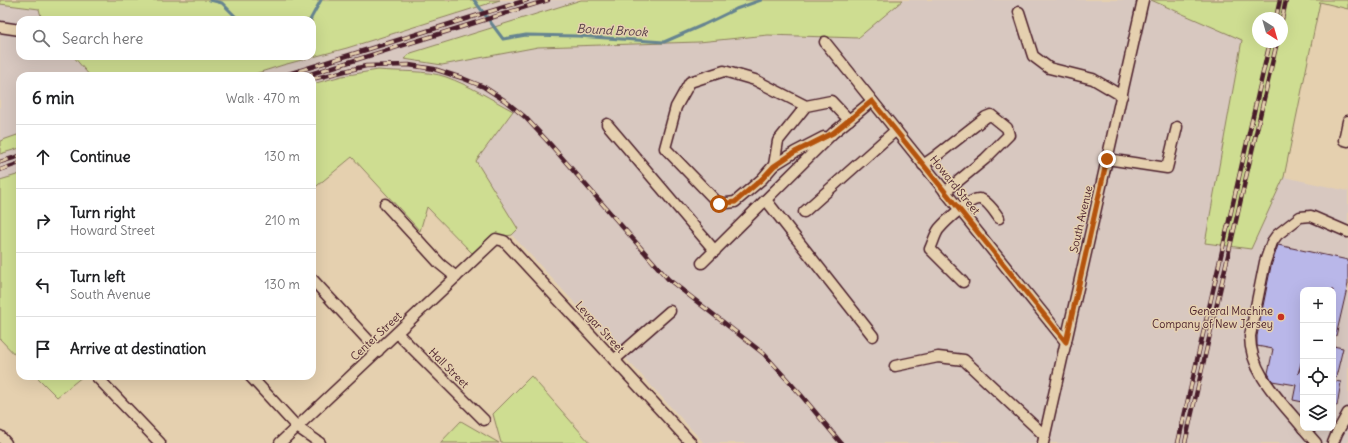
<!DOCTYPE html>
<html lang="en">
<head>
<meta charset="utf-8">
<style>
	body { margin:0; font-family:Delius,sans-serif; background:#f6f6f6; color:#202124 }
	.controls { position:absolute; right:12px; bottom:12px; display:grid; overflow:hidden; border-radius:8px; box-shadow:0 4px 16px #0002 }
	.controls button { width:36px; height:36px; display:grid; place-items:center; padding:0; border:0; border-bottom:1px solid #e0e0e0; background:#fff; color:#202124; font:20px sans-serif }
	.compass { position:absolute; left:1252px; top:12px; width:36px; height:36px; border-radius:50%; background:#fff; box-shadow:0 4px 16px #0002; rotate:143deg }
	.stop { position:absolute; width:12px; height:12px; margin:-9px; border:3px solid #b45309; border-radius:50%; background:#fff }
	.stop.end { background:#b45309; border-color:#fff; box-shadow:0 1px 4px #0008 }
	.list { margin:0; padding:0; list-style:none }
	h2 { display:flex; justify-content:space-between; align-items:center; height:52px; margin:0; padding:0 16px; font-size:17px }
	h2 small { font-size:13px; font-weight:400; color:#757577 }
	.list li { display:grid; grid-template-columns:26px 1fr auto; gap:12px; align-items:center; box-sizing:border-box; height:64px; padding:0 16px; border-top:1px solid #e0e0e0 }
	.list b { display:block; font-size:15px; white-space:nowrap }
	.list p { margin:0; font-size:13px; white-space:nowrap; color:#757577 }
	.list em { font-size:13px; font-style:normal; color:#757577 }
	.icon { flex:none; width:22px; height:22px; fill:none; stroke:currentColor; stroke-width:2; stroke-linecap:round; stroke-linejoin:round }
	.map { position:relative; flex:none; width:1348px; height:443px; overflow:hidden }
	.search { position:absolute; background:#fff; box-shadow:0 4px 16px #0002; left:16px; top:16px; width:300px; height:44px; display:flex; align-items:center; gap:10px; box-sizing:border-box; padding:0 14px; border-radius:12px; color:#757577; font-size:15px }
	.panel { position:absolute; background:#fff; box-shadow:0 4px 16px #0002; left:16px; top:72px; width:300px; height:308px; border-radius:12px }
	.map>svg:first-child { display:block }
	.built { fill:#d8c8c0; fill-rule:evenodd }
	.green { fill:#cedd91; stroke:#8c7e5e; fill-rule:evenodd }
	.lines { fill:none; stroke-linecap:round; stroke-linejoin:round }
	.stream { stroke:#668490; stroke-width:3 }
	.building { fill:#b9b7e9; stroke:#4a1f2b }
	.minor-casing { stroke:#4a1f2b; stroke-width:13 }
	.minor { stroke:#e5d0af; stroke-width:10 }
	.rail-casing { stroke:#4a1f2b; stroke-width:4.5 }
	.rail { stroke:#e5d0af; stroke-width:3; stroke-dasharray:9; stroke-linecap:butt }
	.route { stroke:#b45309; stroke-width:5 }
	.poi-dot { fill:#c8321e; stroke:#e5d0af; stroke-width:1.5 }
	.labels { text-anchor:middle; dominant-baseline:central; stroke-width:3; stroke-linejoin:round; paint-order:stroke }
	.street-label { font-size:11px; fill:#4a1f2b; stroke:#e5d0af }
	.poi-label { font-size:11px; fill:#4a1f2b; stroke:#e5d0af; text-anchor:end }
	.water-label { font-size:12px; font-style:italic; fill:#513844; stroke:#e5d0af }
</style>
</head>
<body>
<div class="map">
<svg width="1348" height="443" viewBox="0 0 1348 443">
	<rect width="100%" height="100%" fill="#e5d0af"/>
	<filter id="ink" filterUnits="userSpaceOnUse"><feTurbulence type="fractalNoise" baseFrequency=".025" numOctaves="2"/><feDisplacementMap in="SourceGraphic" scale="8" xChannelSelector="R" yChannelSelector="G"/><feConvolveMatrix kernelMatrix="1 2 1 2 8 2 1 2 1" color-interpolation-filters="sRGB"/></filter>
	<g filter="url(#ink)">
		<!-- built -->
		<g class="built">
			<path d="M500,0H581L411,53L404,59L439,64L538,47L699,42L768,35L858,38L903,0H1151L1242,39L1205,243L1251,249L1284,177L1348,191V443H704L512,235L518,229L476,161L513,111L473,89L445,76L425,73L378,70L342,76L312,84V76H248L283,65L347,48ZM1303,290H1333V428H1303Z"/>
			<polygon points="0,4 39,9 42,20 20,20 20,56 73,56 90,76 20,76 20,134 0,141"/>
			<polygon points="20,148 20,174 0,180 0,154"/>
		</g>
		<!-- green -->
		<g class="green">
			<polygon points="0,0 500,0 347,48 283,65 248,76 90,76 73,56 312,56 312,20 42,20 39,9 0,4"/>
			<polygon points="581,0 903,0 858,38 768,35 699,42 538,47 442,65 404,59 411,53"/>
			<path d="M1151,0H1348V9L1320,2L1284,177L1251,249L1205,243L1242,40ZM1258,18H1282V42H1258Z"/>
			<path d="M378,70C399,72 427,70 446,77C469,85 491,99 513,111L476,161L518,229L512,235L493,238L472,253L427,207L420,231L352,157L312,190V84L342,76Z"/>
			<polygon points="20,134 20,148 0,154 0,141"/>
			<polygon points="20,174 20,360 0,339 0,180"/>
			<polygon points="36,376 83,376 57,397"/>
			<polygon points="531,376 590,443 501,443 493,414"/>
			<polygon points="461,421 499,443 440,443"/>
		</g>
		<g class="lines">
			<!-- stream -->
			<g class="stream">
				<polyline points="210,0 222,3 239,20"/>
				<polyline points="474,0 503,39 526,35 578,36 664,42 703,25 736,9 761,0"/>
				<polyline points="310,20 321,0"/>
			</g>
		</g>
		<!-- building -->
		<g class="building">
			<polygon points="1278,245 1348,260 1348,284 1336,336 1333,336 1333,290 1303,290 1303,356 1298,374 1300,369 1303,369 1303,402 1293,400 1296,385 1272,381 1268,373 1273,349 1257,346 1257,336 1271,266"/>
			<polygon points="1333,346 1343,348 1336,377 1333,377"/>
			<polygon points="1333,381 1341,382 1337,406 1333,405"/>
		</g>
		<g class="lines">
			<defs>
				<g id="minor">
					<polyline points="1019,12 1033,56 1049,68 1093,79 1122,96"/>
					<polyline points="0,27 20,30"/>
					<polyline points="825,42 1066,342"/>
					<polyline points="806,106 778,141 774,165 762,179 735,202 719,204 665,148 676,107 690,82 724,71 755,80 806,106 831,101 849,120"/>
					<polyline points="1348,121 1344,140 1348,141"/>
					<polyline points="607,124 715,251"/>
					<polyline points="1107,159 1167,168 1177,127"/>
					<polyline points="774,165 795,152 824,137"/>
					<polyline points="923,165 936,156 986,117 991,115 1007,128 1009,135 985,159 945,192"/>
					<polyline points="766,200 873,336"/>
					<polyline points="385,204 440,264 456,277"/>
					<polyline points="804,212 896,130"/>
					<polyline points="702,263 833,133 872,101"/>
					<polyline points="312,279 378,351"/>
					<path d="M963,282L930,249C933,243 935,234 939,229C945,222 970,198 979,199C986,199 995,212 999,218"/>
					<polyline points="397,333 484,420"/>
					<polyline points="614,360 670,311"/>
					<polyline points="895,366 938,357 964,360 1045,436"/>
					<polyline points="96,376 160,443"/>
					<polyline points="250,376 297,427 320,443"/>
					<path d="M1303,428C1280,400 1250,373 1250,336L1265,262L1272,242L1277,235L1300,217L1311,216L1348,232"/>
					<polyline points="1303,428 1316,443"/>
					<polyline points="0,436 6,443"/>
					<polyline points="280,443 496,239 504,241 691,443"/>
					<polyline points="1043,443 1143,0"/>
					<polyline points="1333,443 1337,433 1348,413"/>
				</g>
			</defs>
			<!-- minor casing -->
			<use href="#minor" class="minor-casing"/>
			<!-- minor -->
			<use href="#minor" class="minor"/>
			<defs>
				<g id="rail">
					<polyline points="1276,18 1280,0"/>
					<polyline points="1282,19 1286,0"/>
					<polyline points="282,76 527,0"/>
					<polyline points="304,76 548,0"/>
					<polyline points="312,79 366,66 409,65 434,69 462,78 484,87 504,100 525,117 550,144 668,279 764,354 801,395 841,443"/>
					<polyline points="0,162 20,156"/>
					<polyline points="0,170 20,163"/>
					<polyline points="1178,443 1270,42"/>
					<polyline points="1185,443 1277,42"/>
				</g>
			</defs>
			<!-- rail casing -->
			<use href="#rail" class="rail-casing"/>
			<!-- rail -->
			<use href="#rail" class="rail"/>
		</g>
	</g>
	<g class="lines" filter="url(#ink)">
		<!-- route -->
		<polyline class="route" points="719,204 735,202 762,179 774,166 795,152 833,133 872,101 1066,342 1107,159"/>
	</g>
	<!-- markers -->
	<circle class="poi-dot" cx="1281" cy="317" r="4"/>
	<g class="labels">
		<!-- street labels -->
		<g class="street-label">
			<text transform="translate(955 185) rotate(51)">Howard Street</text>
			<text transform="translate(1081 219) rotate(-77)">South Avenue</text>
			<text transform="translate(600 327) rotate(47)">Levgar Street</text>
			<text transform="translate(376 336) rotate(-43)">Center Street</text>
			<text transform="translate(449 368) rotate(45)">Hall Street</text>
		</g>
		<!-- poi labels -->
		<g class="poi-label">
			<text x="1273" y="311">General Machine<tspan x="1273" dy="13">Company of New Jersey</tspan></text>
		</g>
		<!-- water labels -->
		<g class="water-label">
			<text transform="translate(612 30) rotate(3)">Bound Brook</text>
		</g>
	</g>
</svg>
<div class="controls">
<button>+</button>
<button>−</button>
<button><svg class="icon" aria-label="locate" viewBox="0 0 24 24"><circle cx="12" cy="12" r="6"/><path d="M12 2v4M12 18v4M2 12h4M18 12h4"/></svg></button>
<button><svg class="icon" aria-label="layers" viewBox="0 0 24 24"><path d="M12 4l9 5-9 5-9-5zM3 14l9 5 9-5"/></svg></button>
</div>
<svg class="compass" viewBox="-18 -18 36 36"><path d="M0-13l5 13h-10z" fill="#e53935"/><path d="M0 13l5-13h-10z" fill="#757577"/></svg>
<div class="stop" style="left:719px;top:204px"></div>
<div class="stop end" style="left:1107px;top:159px"></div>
<div class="search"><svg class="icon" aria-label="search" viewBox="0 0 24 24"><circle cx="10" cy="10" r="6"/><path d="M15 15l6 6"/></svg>Search here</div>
<section class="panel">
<h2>6 min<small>Walk · 470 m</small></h2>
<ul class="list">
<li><svg class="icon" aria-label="ahead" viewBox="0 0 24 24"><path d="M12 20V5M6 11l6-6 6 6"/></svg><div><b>Continue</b></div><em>130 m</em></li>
<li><svg class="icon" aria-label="right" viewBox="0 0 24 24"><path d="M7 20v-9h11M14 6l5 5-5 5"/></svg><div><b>Turn right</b><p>Howard Street</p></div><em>210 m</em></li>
<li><svg class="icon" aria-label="left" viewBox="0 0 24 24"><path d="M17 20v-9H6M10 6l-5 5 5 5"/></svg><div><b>Turn left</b><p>South Avenue</p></div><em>130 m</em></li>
<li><svg class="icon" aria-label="arrive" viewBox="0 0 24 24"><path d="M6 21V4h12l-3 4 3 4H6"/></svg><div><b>Arrive at destination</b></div></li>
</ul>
</section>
</div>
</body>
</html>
